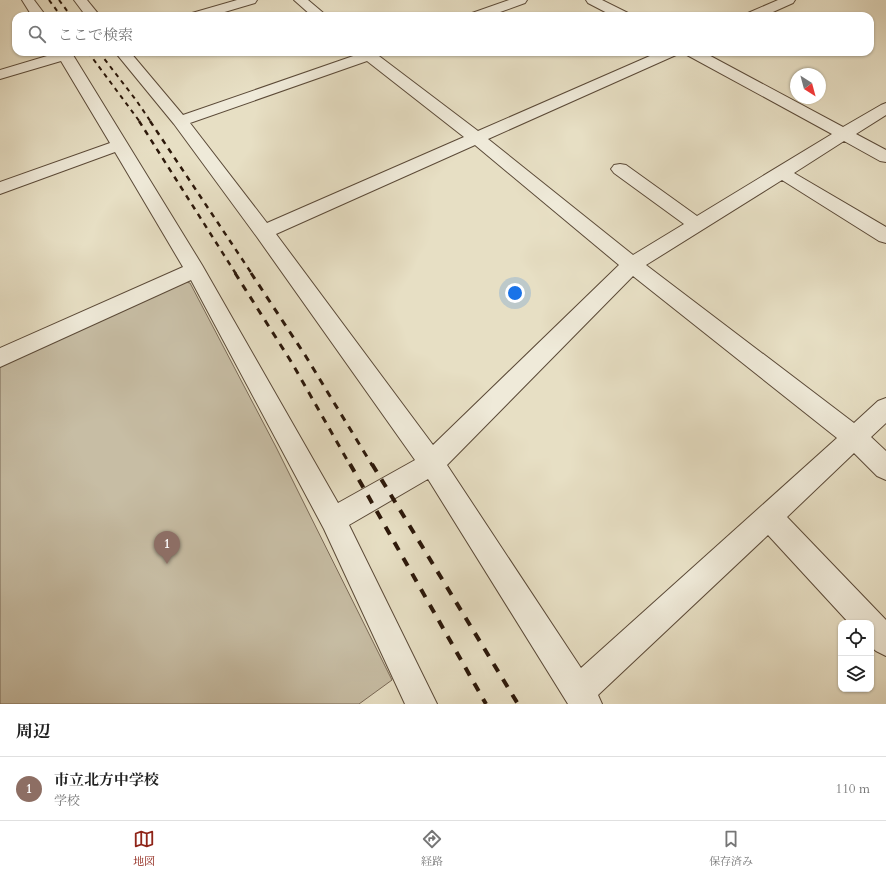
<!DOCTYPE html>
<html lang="ja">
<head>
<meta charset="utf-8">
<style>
	body { margin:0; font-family:Cardo,"Noto Serif JP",serif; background:#f6f6f6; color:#222 }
	.controls { position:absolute; right:12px; bottom:12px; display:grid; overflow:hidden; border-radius:8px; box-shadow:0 1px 3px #0004 }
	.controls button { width:36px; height:36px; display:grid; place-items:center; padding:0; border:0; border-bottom:1px solid #e0e0e0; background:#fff; color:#222; font:20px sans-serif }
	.compass { position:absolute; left:790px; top:68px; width:36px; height:36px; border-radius:50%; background:#fff; box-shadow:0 1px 3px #0004; rotate:144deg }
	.you { position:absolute; left:515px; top:293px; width:14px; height:14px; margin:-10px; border:3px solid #fff; border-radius:50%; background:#1a73e8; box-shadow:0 0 0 6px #1a73e833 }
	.badge { display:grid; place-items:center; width:26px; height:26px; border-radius:50%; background:#8f2418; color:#fff; font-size:13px; font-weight:700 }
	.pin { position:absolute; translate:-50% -33px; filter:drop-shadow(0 1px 2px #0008) }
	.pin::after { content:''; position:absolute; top:21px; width:14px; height:12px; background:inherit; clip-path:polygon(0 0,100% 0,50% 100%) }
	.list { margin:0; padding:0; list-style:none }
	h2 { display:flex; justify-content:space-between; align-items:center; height:52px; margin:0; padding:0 16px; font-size:17px }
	h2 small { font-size:13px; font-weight:400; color:#767676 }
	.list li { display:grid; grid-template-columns:26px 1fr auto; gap:12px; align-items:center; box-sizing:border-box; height:64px; padding:0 16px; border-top:1px solid #e0e0e0 }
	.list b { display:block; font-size:15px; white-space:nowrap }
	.list p { margin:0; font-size:13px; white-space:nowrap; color:#767676 }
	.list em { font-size:13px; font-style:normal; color:#767676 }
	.icon { flex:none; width:22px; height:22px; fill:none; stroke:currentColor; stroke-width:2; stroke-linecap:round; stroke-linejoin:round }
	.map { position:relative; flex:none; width:886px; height:704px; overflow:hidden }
	.search { position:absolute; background:#fff; box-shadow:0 1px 3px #0004; left:12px; right:12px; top:12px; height:44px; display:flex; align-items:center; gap:10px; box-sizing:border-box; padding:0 14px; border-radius:12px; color:#767676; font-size:15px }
	.sheet { height:116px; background:#fff }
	nav { display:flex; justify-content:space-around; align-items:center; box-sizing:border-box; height:56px; border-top:1px solid #e0e0e0; background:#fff; font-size:11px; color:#767676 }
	nav a { display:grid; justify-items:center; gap:2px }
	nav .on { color:#8f2418 }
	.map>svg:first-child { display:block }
	.green { fill:#c7bda4; stroke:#7a6a57 }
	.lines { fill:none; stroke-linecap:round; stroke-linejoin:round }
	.minor-casing { stroke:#5b4a38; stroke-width:2 }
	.minor { fill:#efead9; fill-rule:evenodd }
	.rail-far3 { stroke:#2c180a; stroke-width:2; stroke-dasharray:4.5 4.5; stroke-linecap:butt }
	.rail-far2 { stroke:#2c180a; stroke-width:2.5; stroke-dasharray:5.5 5.5; stroke-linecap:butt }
	.rail-far1 { stroke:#2c180a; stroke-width:3; stroke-dasharray:7 7; stroke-linecap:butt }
	.rail { stroke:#2c180a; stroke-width:4; stroke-dasharray:9 9; stroke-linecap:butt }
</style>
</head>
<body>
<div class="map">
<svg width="886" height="704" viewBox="0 0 886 704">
	<rect width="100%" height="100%" fill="#e7dfc4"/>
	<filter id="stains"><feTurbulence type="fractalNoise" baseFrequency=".005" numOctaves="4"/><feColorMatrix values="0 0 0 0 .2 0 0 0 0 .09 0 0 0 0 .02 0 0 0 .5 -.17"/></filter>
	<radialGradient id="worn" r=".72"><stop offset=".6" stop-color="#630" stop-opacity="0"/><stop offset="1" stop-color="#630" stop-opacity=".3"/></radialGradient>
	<!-- green -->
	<polygon class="green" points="182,281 190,283 276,447 392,680 359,704 0,704 0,364"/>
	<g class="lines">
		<defs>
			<g id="minor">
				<polygon points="22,0 34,0 46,16 32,16"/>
				<polygon points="74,0 87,0 100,16 86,16"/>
				<polygon points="237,0 257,0 255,3 211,16 190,16 192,13"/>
				<polygon points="294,0 308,0 327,16 312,16"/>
				<polygon points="509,0 527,0 525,3 489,16 470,16 472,13"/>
				<polygon points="586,0 602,0 628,13 630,16 613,16 588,3"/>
				<polygon points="778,0 795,0 793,3 764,16 746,16 748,13"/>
				<path d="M56,52H71L73,55L202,265L338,503L415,460L257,237L174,124L115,52H130L183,115L359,54L358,52H385L379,56L478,131L659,52H678L676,55L488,139L633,255L684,224L614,173L611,169L614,165L620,164L626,165L697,216L832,134L687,55L685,52H703L843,127L881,105L886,103V115L856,134L886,150V162L880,161L844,141L794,173L886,227V243L879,241L782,180L646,265L854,423L878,401L886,398V423L871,437L886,451V480L877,476L854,453L787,517L886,620V656L876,651L871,647V623H849L768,535L598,695L602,704H568L428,479L349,525L437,704H405L324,529L191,280L0,367V348L183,267L115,152L0,194V182L110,143L61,61L0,79V70L57,53ZM367,61L464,137L267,223L190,123ZM475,145L619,265L433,445L276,234ZM633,276L837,438L581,668L447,465Z"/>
			</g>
		</defs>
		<!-- minor casing -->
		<use href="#minor" class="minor-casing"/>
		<!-- minor -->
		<use href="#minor" class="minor"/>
		<!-- rail-far3 -->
		<g class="rail-far3">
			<polyline points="49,0 61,16"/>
			<polyline points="59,0 71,16"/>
			<polyline points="88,52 140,122"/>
			<polyline points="99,52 136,100 151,122"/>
		</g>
		<!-- rail-far2 -->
		<g class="rail-far2">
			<polyline points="139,121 236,274"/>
			<polyline points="150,121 252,274"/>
		</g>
		<!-- rail-far1 -->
		<g class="rail-far1">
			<polyline points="235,273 292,363 350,465"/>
			<polyline points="251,273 305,355 372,465"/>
		</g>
		<!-- rail -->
		<g class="rail">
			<polyline points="350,464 486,704"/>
			<polyline points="372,464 518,704"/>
		</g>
	</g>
	<rect width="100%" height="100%" filter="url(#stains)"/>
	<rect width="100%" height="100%" fill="url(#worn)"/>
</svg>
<div class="controls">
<button><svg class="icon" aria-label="locate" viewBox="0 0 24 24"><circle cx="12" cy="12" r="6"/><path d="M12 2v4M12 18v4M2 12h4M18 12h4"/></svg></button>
<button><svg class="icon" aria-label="layers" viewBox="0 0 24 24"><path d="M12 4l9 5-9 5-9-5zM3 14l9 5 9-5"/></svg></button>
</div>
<svg class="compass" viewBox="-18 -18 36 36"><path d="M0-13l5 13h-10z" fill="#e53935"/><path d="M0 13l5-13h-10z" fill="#767676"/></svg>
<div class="you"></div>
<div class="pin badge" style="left:167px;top:564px;background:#8d6e63">1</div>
<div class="search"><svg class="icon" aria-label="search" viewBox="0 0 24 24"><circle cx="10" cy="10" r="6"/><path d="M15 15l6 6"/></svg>ここで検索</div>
</div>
<section class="sheet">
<h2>周辺<small></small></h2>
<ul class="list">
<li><span class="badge" style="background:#8d6e63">1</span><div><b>市立北方中学校</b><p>学校</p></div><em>110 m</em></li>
</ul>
</section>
<nav>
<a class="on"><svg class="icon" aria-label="map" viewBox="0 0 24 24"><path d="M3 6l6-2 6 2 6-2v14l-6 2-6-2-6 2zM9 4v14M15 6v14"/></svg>地図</a>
<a><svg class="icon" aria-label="directions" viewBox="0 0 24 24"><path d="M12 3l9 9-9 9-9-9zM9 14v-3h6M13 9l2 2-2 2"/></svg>経路</a>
<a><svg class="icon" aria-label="saved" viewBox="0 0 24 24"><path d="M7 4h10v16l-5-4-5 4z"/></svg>保存済み</a>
</nav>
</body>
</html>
